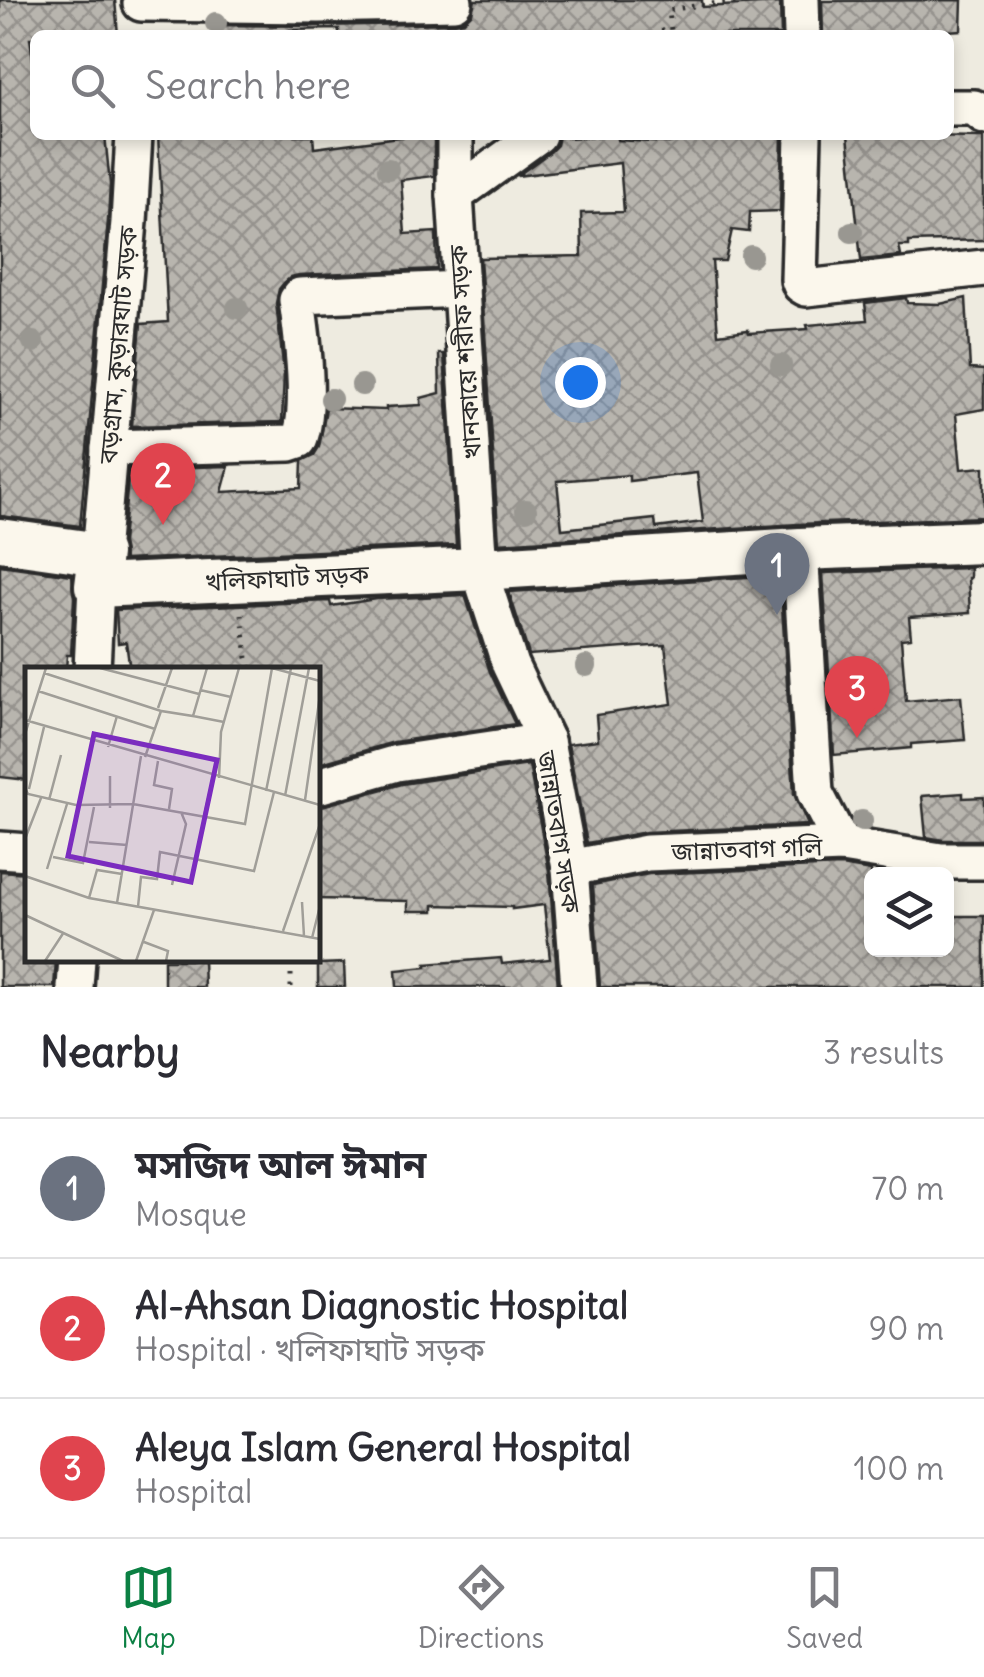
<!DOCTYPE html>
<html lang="en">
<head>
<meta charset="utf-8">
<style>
	body { margin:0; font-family:Delius,"Noto Sans Bengali",sans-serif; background:#f7f7f7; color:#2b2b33 }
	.controls { position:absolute; right:30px; bottom:30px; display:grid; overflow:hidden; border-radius:15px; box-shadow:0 5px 15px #0003 }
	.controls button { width:90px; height:90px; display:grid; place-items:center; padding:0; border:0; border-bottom:2px solid #e1e1e2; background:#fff; color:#2b2b33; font:50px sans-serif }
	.you { position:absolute; left:580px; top:382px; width:35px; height:35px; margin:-25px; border:8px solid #fff; border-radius:50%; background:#1a73e8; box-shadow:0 0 0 15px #1a73e833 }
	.badge { display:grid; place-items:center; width:65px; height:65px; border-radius:50%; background:#0b8043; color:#fff; font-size:32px; font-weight:700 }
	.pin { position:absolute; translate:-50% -82px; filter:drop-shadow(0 2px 5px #0008) }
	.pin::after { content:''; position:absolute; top:52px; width:35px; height:30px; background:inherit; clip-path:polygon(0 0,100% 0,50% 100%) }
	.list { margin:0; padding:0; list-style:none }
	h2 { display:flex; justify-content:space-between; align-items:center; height:130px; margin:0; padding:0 40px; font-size:42px }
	h2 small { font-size:32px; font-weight:400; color:#7c7c81 }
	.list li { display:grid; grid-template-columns:65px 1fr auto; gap:30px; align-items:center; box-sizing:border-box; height:140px; padding:0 40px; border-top:2px solid #e1e1e2 }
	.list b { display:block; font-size:38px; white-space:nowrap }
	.list p { margin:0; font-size:32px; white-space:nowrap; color:#7c7c81 }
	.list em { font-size:32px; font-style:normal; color:#7c7c81 }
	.icon { flex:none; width:55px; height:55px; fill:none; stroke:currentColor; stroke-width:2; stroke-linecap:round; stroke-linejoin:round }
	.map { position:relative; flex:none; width:984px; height:987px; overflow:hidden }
	.search { position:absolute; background:#fff; box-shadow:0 5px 15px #0003; left:30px; right:30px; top:30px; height:110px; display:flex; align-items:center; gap:25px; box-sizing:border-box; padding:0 35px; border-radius:15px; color:#7c7c81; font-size:38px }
	.sheet { height:550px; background:#fff }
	nav { display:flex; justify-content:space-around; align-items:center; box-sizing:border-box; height:140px; border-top:2px solid #e1e1e2; background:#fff; font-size:28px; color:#7c7c81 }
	nav a { display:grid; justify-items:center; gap:5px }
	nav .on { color:#0b8043 }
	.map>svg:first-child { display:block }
	.building { fill:url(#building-cross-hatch); stroke:#2b2b2b; stroke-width:2.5; fill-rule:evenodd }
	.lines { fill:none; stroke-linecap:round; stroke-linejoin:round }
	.minor-casing { stroke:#2b2b2b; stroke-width:42 }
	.tertiary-casing { stroke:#2b2b2b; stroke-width:50 }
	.path { stroke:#2b2b2b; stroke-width:5; stroke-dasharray:2.5 8; stroke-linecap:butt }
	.minor { stroke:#fbf7ec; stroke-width:35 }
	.tertiary { stroke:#fbf7ec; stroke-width:42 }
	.tree { fill:#999791 }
	.labels { text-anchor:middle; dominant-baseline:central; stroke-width:8; stroke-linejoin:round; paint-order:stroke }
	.street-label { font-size:25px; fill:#2b2b2b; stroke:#fbf7ec }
	.inset-road { fill:none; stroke:#a09e98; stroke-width:2.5 }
	.view { fill:#7b2cbf; fill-opacity:0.15; stroke:#7b2cbf; stroke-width:5 }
	.inset-edge { fill:none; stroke:#2b2b2b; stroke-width:5 }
</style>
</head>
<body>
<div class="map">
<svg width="984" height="987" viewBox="0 0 984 987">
	<defs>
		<pattern id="building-cross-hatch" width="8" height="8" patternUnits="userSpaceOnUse" patternTransform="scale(2.5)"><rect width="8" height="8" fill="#b8b5ae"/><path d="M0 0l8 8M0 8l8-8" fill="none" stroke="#96938e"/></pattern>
	</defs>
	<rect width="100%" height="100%" fill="#eeebe0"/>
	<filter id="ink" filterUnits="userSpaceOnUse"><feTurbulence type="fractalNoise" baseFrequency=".01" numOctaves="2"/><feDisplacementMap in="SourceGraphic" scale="20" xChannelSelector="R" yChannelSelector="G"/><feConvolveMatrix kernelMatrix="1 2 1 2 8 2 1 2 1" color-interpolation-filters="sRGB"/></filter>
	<g filter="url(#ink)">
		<!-- building -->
		<g class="building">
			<polygon points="0,0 115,0 118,35 35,35 35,38 30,38 35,74 35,135 105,135 110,184 108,220 80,526 0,516"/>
			<polygon points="475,0 702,0 702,7 780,3 781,35 345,35 339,34 339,29 290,30 290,35 214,35 214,25 319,26 454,23 464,21 472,13"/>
			<polygon points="962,0 961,30 885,35 823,35 822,1"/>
			<polygon points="158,135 313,135 314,148 414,135 434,135 434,176 401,180 405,234 436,232 437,269 299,275 291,277 284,283 279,289 276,303 284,373 282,422 132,426 141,324 168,322"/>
			<path d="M618,135V140L669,143L702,135H782L780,211L750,212L749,232L732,230L725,261H712L718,334L748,330L749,333L808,329L807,325L867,320L865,303L906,298L907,303L940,304L966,298L970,369L984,370V409L956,414L961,469L984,467V517L798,524L499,543L480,258L582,256L581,213L624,212L620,163L517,176L550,152L557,145L559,136H568V138ZM697,473L703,522L656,528L655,519L562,529L557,481L629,475V481Z"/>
			<polygon points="848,135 984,137 984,240 909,242 909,246 899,246 901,256 861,260"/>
			<polygon points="439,354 444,354 456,545 124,560 122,543 129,469 229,466 222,492 301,488 302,461 314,455 319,447 326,408 386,410 386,407 421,405 421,398 440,393"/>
			<polygon points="0,565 72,575 74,598 71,655 67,655 66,670 28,670 28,780 0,777"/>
			<polygon points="970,568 970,578 968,578 970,613 909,617 911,638 901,639 906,701 961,696 965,740 911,744 911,748 834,755 823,573"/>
			<polygon points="780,575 794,794 808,825 646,832 587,843 568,744 598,740 596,715 672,704 665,645 529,655 509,592"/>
			<polygon points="465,595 490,672 515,724 394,742 318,764 318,670 130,670 126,642 118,643 116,610 330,601 331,606 376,599"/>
			<polygon points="529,765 549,871 558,987 397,987 396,970 426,967 426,964 501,958 502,964 550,959 544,905 512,909 512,907 434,905 434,911 408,911 408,901 318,899 318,807 402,784"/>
			<polygon points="963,793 963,798 984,797 984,840 943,840 926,837 922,796"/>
			<polygon points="841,866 871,871 871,950 946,950 946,916 984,916 984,987 600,987 593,885 649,874"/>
			<polygon points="0,871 28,873 28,960 56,960 54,987 0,987"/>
			<polygon points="164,960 203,960 204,987 164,987"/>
			<polygon points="344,963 345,987 318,987 318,964"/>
		</g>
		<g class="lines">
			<defs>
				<g id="minor">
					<polyline points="801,0 802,35"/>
					<polyline points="141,3 319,5 454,2"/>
					<polyline points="949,108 974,108 984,116"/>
					<polyline points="455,135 455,195 479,569 510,665 546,741 570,868 579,987"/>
					<polyline points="803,135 799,280 801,285 806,288 984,268"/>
					<polyline points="455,195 538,135"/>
					<path d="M109,448L290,443L299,440C312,409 302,335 297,300L300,296L461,289"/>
					<polyline points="800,549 815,793 842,845"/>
					<polyline points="100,554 129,222 134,135"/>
					<polyline points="92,669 96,586"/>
					<polyline points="318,786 397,763 546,741"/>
					<polyline points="0,850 28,852"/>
					<polyline points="570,868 647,853 842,845 941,861 984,861"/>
					<polyline points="75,987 77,959"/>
				</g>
				<polyline id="tertiary" points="0,540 100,554 96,586 479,569 800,549 984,542"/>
			</defs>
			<!-- minor casing -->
			<use href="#minor" class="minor-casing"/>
			<!-- tertiary casing -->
			<use href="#tertiary" class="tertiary-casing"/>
			<!-- path -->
			<g class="path">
				<polyline points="661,31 671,30 669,10 707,4 765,0"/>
				<polyline points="242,614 247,658 251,669"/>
				<polyline points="291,987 291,959"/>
			</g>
			<!-- minor -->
			<use href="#minor" class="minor"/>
			<!-- tertiary -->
			<use href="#tertiary" class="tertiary"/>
		</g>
		<!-- trees -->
		<g class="tree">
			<circle cx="216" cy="23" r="11"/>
			<circle cx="388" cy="169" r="11"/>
			<circle cx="852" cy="232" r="11"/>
			<circle cx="751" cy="256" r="11"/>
			<circle cx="237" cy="308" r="11"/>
			<circle cx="33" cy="342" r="11"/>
			<circle cx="781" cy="365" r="11"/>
			<circle cx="362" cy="385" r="11"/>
			<circle cx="331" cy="399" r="11"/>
			<circle cx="526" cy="510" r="11"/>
			<circle cx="586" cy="666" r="11"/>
			<circle cx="862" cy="821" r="11"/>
		</g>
	</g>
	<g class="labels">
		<!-- street labels -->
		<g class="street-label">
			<text transform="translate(118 345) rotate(-85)">বড়গ্রাম, কুড়ারঘাট সড়ক</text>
			<text transform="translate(465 352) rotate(-94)">খানকায়ে শরীফ সড়ক</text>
			<text transform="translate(287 578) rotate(-3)">খলিফাঘাট সড়ক</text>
			<text transform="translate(559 832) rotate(81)">জান্নাতবাগ সড়ক</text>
			<text transform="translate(747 849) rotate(-2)">জান্নাতবাগ গলি</text>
		</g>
	</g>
	<!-- overview -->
	<g transform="translate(25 667)">
		<rect width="295" height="295" fill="#eeebe0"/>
		<path class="inset-road" d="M75,1L174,27M247,1L295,14M19,6L136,44M175,23L206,30M13,24L130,62M133,41L147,1M168,49L199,55M0,53L295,138M0,67L21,1M83,80L92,49M120,90L136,44L168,49L182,1M133,94L129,118L147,122L144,142M194,111L196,65L214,1M0,121L3,127L51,138L108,137L220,157L247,1M4,122L19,60M241,124L266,1M260,129L284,1M24,133L36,88M280,133L295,28M85,141V109M179,149L188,110M0,172L16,131M64,175L102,178M28,190L58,196L69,140M22,202L42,137M0,209L64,231L295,272M147,218L161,157L156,145M64,231L72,203L97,207M277,235L279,269M92,236L116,89M113,240L116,210L132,212L135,185L229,204L249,125M0,248L98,294M258,264L295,157M287,271L295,239M119,275L143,284L141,294M20,294L39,265M111,294L129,243"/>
		<path class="view" d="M69,67L192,93L166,215L43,189Z"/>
		<rect width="295" height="295" class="inset-edge"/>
	</g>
</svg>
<div class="controls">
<button><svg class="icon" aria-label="layers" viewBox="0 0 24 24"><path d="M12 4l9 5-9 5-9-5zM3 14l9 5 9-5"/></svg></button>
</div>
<div class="you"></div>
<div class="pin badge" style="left:777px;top:615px;background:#6b7280">1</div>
<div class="pin badge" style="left:163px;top:525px;background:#e0444e">2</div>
<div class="pin badge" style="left:857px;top:738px;background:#e0444e">3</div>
<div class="search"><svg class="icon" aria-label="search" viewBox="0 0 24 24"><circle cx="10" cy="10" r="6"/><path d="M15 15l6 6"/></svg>Search here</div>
</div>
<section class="sheet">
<h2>Nearby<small>3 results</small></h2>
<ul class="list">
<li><span class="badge" style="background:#6b7280">1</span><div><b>মসজিদ আল ঈমান</b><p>Mosque</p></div><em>70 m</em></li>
<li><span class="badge" style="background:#e0444e">2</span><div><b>Al-Ahsan Diagnostic Hospital</b><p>Hospital · খলিফাঘাট সড়ক</p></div><em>90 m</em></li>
<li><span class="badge" style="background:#e0444e">3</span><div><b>Aleya Islam General Hospital</b><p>Hospital</p></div><em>100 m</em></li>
</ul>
</section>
<nav>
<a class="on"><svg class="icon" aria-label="map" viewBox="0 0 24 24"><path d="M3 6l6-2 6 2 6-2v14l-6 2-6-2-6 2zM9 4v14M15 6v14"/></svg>Map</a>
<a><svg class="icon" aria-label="directions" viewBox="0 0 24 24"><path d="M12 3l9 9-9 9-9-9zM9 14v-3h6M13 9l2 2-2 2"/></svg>Directions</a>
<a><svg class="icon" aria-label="saved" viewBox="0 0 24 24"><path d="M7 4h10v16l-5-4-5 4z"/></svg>Saved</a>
</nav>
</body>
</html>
